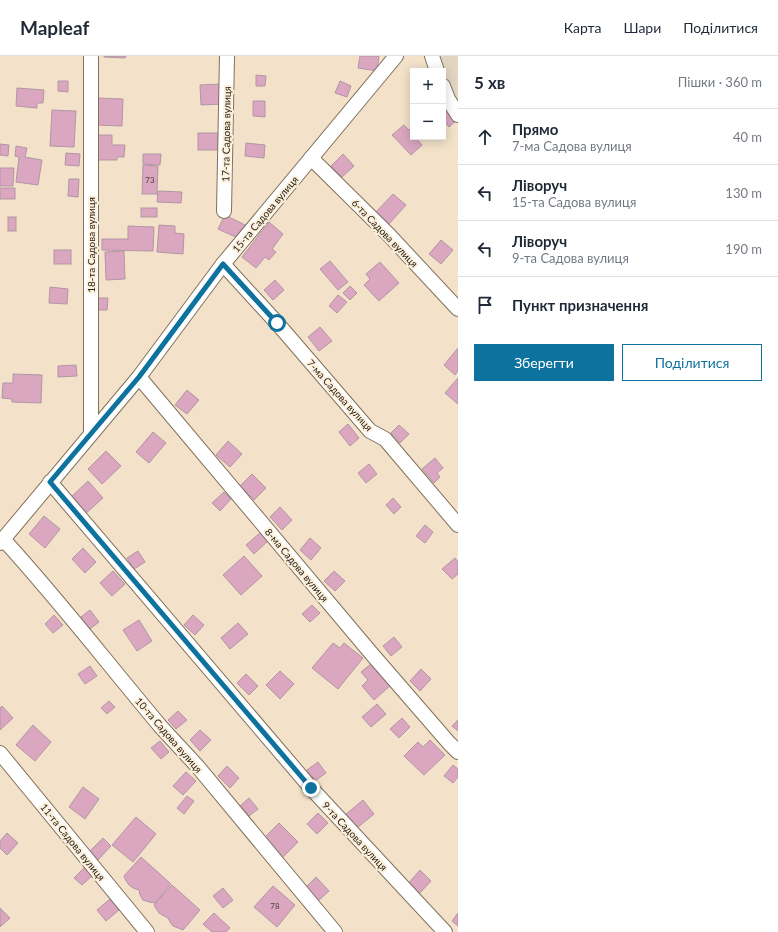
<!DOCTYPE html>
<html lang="uk">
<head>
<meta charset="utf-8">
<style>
	body { margin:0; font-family:Lato,sans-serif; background:#f2f2f3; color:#1f2937 }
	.controls { position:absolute; right:12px; top:12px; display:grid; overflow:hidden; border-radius:0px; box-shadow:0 2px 10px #0003 }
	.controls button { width:36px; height:36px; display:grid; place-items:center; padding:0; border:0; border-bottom:1px solid #e0e1e3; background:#fff; color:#1f2937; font:20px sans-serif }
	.stop { position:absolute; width:12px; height:12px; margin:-9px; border:3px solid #0e729f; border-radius:50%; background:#fff }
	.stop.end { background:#0e729f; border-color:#fff; box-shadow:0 1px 4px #0008 }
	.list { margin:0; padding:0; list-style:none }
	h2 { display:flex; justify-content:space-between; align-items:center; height:52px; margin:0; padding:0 16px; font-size:17px }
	h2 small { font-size:13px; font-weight:400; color:#747a83 }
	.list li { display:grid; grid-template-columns:26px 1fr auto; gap:12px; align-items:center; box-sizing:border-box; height:56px; padding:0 16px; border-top:1px solid #e0e1e3 }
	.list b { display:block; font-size:15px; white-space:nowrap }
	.list p { margin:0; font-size:13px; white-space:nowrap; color:#747a83 }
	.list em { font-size:13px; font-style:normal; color:#747a83 }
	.actions { display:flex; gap:8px; padding:12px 16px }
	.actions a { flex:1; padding:9px 0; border:1px solid #0e729f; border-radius:0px; text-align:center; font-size:14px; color:#0e729f }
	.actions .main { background:#0e729f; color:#fff }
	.icon { flex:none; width:22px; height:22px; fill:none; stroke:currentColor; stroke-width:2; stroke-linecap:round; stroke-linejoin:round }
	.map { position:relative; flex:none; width:458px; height:876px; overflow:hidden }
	header { display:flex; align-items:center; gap:24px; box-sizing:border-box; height:56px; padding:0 20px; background:#fff; border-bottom:1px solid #e0e1e3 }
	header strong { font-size:19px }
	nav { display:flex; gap:22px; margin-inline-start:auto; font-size:14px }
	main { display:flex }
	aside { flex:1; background:#fff }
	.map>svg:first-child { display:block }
	.industrial { fill:#e1d5c2 }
	.building { fill:#daa6c0; stroke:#b296a4 }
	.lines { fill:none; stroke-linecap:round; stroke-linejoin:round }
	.street-casing { stroke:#80715b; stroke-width:16 }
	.street { stroke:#fff; stroke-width:14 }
	.route { stroke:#0e729f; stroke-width:5 }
	.labels { text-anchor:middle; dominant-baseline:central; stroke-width:4; stroke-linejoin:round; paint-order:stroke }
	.number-label { font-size:8px; fill:#534241 }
	.street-label { font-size:10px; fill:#262017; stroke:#fdf0dc }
</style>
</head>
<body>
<header>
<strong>Mapleaf</strong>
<nav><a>Карта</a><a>Шари</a><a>Поділитися</a></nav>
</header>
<main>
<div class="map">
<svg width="458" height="876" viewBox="0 0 458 876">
	<rect width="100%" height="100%" fill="#f3e2c9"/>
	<!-- industrial -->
	<polygon class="industrial" points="438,0 458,0 458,51 454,47"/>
	<!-- building -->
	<g class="building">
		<polygon points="104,0 126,0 125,2 104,1"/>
		<polygon points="360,0 379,0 377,15 358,12"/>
		<polygon points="256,19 266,20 265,30 256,30"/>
		<polygon points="58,25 68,25 68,36 58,35"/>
		<polygon points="340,25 351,30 347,41 335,37"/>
		<polygon points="222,28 223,48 201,49 200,29"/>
		<polygon points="17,32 44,34 43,47 37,47 37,52 16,50"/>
		<polygon points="97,42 123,43 122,70 96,69"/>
		<polygon points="253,45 265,45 265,61 253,60"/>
		<polygon points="447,52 457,64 449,71 443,64 443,56"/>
		<polygon points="52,54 76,55 74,91 50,90"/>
		<polygon points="404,69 409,74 412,71 413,73 413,81 416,81 416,82 422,89 411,99 392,79"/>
		<rect x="198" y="77" width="20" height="17"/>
		<polygon points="98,79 112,79 112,89 125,89 124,101 117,101 117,104 98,104"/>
		<polygon points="246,87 265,89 264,102 245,100"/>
		<polygon points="0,88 9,89 8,100 0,99"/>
		<polygon points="16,90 27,92 25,101 42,104 38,129 16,126 19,101 15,100"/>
		<polygon points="66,97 80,98 79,110 65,109"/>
		<polygon points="143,98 161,98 160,109 143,108"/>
		<polygon points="343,98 354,110 342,121 331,110"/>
		<polygon points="143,109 158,110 157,138 142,138"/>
		<polygon points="0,112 14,112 13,130 0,130"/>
		<polygon points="69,123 79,123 78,141 68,140"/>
		<rect x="0" y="132" width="15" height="11"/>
		<polygon points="158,135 182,136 181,147 157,146"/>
		<polygon points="393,138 406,149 388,169 375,157"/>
		<rect x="141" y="152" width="16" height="9"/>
		<polygon points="225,159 245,169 238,182 218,173"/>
		<rect x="8" y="161" width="8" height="14"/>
		<polygon points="269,166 283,178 272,193 276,196 269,204 265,201 256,212 242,201"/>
		<polygon points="159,169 175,170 175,177 184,178 183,198 157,196"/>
		<polygon points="128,170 154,171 153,195 102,194 102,183 128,183"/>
		<polygon points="441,184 453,194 441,208 429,198"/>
		<rect x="54" y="194" width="17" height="14"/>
		<polygon points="124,195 125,223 106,224 105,196"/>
		<polygon points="330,205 348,226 338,234 320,213"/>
		<polygon points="380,206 399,227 379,245 364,229 370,223 366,218"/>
		<polygon points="275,224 284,234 273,244 264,234"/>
		<polygon points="350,230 357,237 350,244 343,237"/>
		<polygon points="50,231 68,233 67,248 49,247"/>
		<polygon points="338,239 347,246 337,257 329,250"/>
		<polygon points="94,242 108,242 107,254 93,254"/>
		<polygon points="320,271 332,285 319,295 308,281"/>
		<polygon points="458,292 458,315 455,319 444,309"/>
		<polygon points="76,309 77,320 58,321 58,310"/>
		<polygon points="13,318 42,319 41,347 12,346 12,343 2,342 3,327 13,327"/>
		<polygon points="458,322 458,348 445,337"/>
		<polygon points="187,334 199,344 187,358 175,349"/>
		<polygon points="348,368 359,382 350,390 339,376"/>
		<polygon points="399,369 409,378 400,387 391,377"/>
		<polygon points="153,376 166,387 149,407 136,396"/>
		<polygon points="228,385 242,398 230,411 216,399"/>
		<polygon points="106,395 121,410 102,428 88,413"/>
		<polygon points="435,402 443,412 437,417 440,421 434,427 422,413"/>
		<polygon points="369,408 377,418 366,427 358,417"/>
		<polygon points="252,418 266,432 254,444 240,430"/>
		<polygon points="88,425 103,442 84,459 69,443"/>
		<polygon points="224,436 231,443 220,455 212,447"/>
		<polygon points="393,442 401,451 394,458 386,449"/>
		<polygon points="280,451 292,464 282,474 270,461"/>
		<polygon points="44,460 60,473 45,492 29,478"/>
		<polygon points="425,469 433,476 425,487 416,480"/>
		<polygon points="261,476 269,484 254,498 246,489"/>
		<polygon points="310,482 321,492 311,504 300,494"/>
		<polygon points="83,492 96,506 85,517 72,503"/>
		<polygon points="138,495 145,506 134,513 127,502"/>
		<polygon points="244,500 262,520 241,539 223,519"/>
		<polygon points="455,502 458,506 458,518 452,523 442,513"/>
		<polygon points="113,515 125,528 112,540 100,527"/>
		<polygon points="334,515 345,525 335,535 324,525"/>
		<polygon points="312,549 320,557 310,566 302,558"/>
		<polygon points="90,554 99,566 86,576 77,564"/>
		<polygon points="54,559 63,569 53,577 45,568"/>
		<polygon points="193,559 204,569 195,579 184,569"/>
		<polygon points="139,564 152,585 137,595 123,574"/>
		<polygon points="238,567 248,578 230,593 221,582"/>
		<polygon points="394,581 402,591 391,600 383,590"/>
		<polygon points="333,587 340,592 344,587 363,602 338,633 312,612"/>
		<polygon points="372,607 391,629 374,644 362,630 368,624 361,616"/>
		<polygon points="90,610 97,620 85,628 78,618"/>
		<polygon points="421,613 431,623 420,635 410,625"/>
		<polygon points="280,615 294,628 280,643 266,629"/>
		<polygon points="246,618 258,630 249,639 237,627"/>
		<polygon points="109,645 115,651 107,658 101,652"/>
		<polygon points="377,648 386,658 371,671 362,661"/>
		<polygon points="2,650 13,662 0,674 0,652"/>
		<polygon points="178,655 187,664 176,673 168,664"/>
		<polygon points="402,662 410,671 399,682 390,673"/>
		<polygon points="458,664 458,675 452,670"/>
		<polygon points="33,669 51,686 35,705 16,689"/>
		<polygon points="200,674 211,684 200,695 190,684"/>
		<polygon points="430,684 445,699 424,719 404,700 418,686 423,691"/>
		<polygon points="160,685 169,696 161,703 151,692"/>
		<polygon points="318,706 326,717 315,725 307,714"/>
		<polygon points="453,709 458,713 458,721 453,727 444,720"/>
		<polygon points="227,710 239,722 230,732 218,720"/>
		<polygon points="186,716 196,725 183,739 173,730"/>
		<polygon points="83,731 99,743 85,763 69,751"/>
		<polygon points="187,740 194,745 184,758 177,752"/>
		<polygon points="249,742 258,753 249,760 240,750"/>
		<polygon points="363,744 374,758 357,772 345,759"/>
		<polygon points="318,757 328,767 317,778 307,768"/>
		<polygon points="136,761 156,778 133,806 112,789"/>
		<polygon points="279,767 298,786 282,802 263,783"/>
		<polygon points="7,777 18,787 7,799 0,792 0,785"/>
		<polygon points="103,782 111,790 96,806 87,798"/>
		<polygon points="141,801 171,828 155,847 149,846 143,844 140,839 139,834 133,832 129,829 126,825 124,820"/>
		<polygon points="85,811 93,819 82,829 74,822"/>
		<polygon points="420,814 431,825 418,839 407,829"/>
		<polygon points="316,821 329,835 318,845 305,832"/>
		<polygon points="172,829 200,854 183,874 173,870 170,866 168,862 164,860 159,857 154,849"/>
		<polygon points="273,830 295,849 277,871 254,851"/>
		<polygon points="223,832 233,844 223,852 213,840"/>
		<polygon points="110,843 119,854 106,865 97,854"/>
		<polygon points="0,852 10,862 0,871"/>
		<polygon points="214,857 230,872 226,876 212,876 203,868"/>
		<polygon points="458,857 458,870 452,865"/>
	</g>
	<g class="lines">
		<defs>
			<g id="street">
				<polyline points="91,0 91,377"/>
				<polyline points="432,0 437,15"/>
				<polyline points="443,30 448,43 458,59"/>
				<polyline points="311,102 389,179 458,253"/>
				<polyline points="224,155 227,0"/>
				<polyline points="223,208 277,267 370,375 385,383 458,469"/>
				<polyline points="139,321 371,597 449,687 458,696"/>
				<polyline points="50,426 311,732 445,876"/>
				<path d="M3,483C58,543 108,608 161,671C173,684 186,698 198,711L335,876"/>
				<polyline points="0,487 139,321 223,208 396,0"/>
				<polyline points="0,697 147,876"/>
			</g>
		</defs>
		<!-- street casing -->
		<use href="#street" class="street-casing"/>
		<!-- street -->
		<use href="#street" class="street"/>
	</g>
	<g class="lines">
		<!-- route -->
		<polyline class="route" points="277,267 223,208 139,321 50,426 311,732"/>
	</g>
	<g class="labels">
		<!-- number labels -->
		<g class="number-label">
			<text x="150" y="124">73</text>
			<text x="275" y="850">78</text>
		</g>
		<!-- street labels -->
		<g class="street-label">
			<text transform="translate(226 78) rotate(-89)">17-та Садова вулиця</text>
			<text transform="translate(265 158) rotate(-50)">15-та Садова вулиця</text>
			<text transform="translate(385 177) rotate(46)">6-та Садова вулиця</text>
			<text transform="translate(91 189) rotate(-90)">18-та Садова вулиця</text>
			<text transform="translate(340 339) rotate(48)">7-ма Садова вулиця</text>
			<text transform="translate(297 509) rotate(50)">8-ма Садова вулиця</text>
			<text transform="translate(169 679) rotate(49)">10-та Садова вулиця</text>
			<text transform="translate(355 780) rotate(47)">9-та Садова вулиця</text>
			<text transform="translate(73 786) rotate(51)">11-та Садова вулиця</text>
		</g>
	</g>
</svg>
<div class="controls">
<button>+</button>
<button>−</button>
</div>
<div class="stop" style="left:277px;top:267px"></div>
<div class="stop end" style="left:311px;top:732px"></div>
</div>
<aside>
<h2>5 хв<small>Пішки · 360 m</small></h2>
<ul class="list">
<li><svg class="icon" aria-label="ahead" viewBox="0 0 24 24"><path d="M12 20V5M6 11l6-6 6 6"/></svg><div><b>Прямо</b><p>7-ма Садова вулиця</p></div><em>40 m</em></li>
<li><svg class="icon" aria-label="left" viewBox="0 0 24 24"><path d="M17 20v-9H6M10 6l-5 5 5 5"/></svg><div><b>Ліворуч</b><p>15-та Садова вулиця</p></div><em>130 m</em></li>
<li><svg class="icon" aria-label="left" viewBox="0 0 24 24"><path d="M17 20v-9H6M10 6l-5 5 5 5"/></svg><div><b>Ліворуч</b><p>9-та Садова вулиця</p></div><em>190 m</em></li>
<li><svg class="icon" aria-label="arrive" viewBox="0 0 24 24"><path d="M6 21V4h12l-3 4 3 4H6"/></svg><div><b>Пункт призначення</b></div></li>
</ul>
<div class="actions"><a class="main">Зберегти</a><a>Поділитися</a></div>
</aside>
</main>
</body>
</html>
